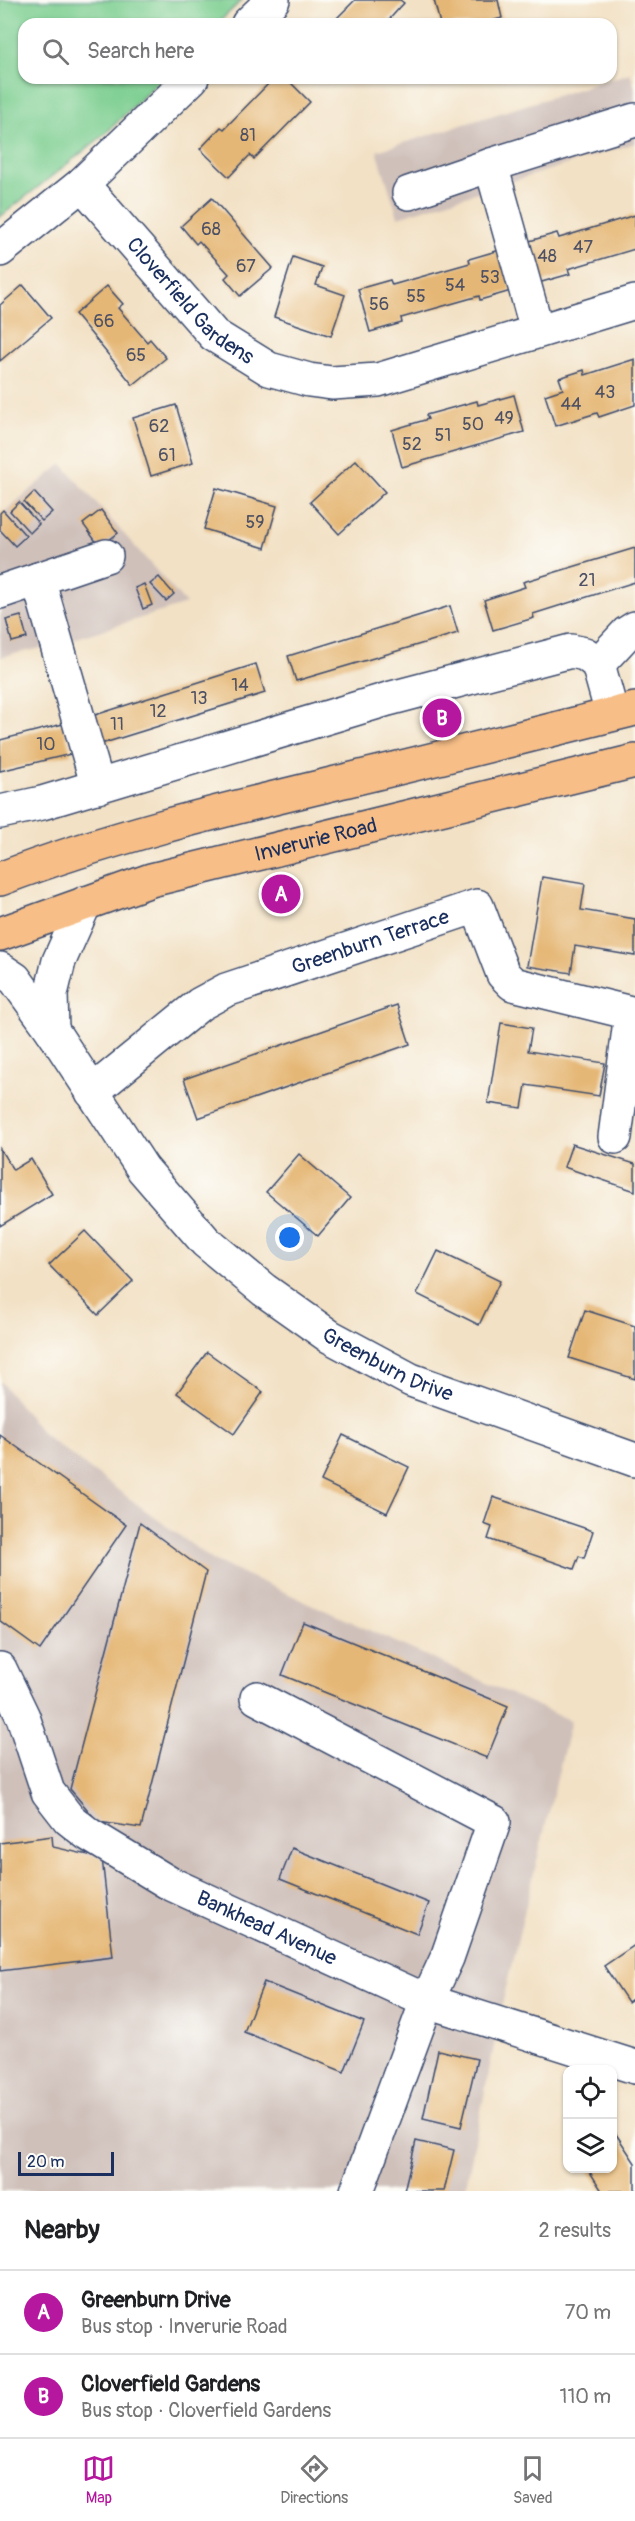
<!DOCTYPE html>
<html lang="en">
<head>
<meta charset="utf-8">
<style>
	body { margin:0; font-family:Pangolin,sans-serif; background:#f6f6f6; color:#202124 }
	.controls { position:absolute; right:18px; bottom:18px; display:grid; overflow:hidden; border-radius:12px; box-shadow:0 2px 4px #0004 }
	.controls button { width:54px; height:54px; display:grid; place-items:center; padding:0; border:0; border-bottom:2px solid #e0e0e0; background:#fff; color:#202124; font:30px sans-serif }
	.scale { position:absolute; left:18px; bottom:15px; width:96px; box-sizing:border-box; padding-left:6px; border:3px solid #1b2f5e; border-top:0; font-size:16px; line-height:21px; white-space:nowrap; color:#1b2f5e; -webkit-text-stroke:4px #fdfcf7; paint-order:stroke }
	.you { position:absolute; left:290px; top:1238px; width:21px; height:21px; margin:-15px; border:4px solid #fff; border-radius:50%; background:#1a73e8; box-shadow:0 0 0 9px #1a73e833 }
	.badge { display:grid; place-items:center; width:39px; height:39px; border-radius:50%; background:#b5179e; color:#fff; font-size:20px; font-weight:700 }
	.pin { position:absolute; translate:-50% -50%; border:3px solid #fff; box-shadow:0 2px 6px #0006 }
	.list { margin:0; padding:0; list-style:none }
	h2 { display:flex; justify-content:space-between; align-items:center; height:78px; margin:0; padding:0 24px; font-size:26px }
	h2 small { font-size:20px; font-weight:400; color:#757577 }
	.list li { display:grid; grid-template-columns:39px 1fr auto; gap:18px; align-items:center; box-sizing:border-box; height:84px; padding:0 24px; border-top:2px solid #e0e0e0 }
	.list b { display:block; font-size:22px; white-space:nowrap }
	.list p { margin:0; font-size:20px; white-space:nowrap; color:#757577 }
	.list em { font-size:20px; font-style:normal; color:#757577 }
	.icon { flex:none; width:33px; height:33px; fill:none; stroke:currentColor; stroke-width:2; stroke-linecap:round; stroke-linejoin:round }
	.map { position:relative; flex:none; width:635px; height:2191px; overflow:hidden }
	.search { position:absolute; background:#fff; box-shadow:0 2px 4px #0004; left:18px; right:18px; top:18px; height:66px; display:flex; align-items:center; gap:15px; box-sizing:border-box; padding:0 21px; border-radius:18px; color:#757577; font-size:22px }
	.sheet { height:246px; background:#fff }
	nav { display:flex; justify-content:space-around; align-items:center; box-sizing:border-box; height:84px; border-top:2px solid #e0e0e0; background:#fff; font-size:16px; color:#757577 }
	nav a { display:grid; justify-items:center; gap:3px }
	nav .on { color:#b5179e }
	.map>svg:first-child { display:block }
	.industrial { fill:#cfc0ba }
	.green { fill:#7bce90; stroke:#4b7e77; stroke-width:1.5 }
	.building { fill:#e5b776 }
	.lines { fill:none; stroke-linecap:round; stroke-linejoin:round }
	.minor-casing { stroke:#3b4a6d; stroke-width:36 }
	.major-casing { stroke:#3b4a6d; stroke-width:36 }
	.minor { stroke:#fff; stroke-width:33 }
	.major { stroke:#f7be87; stroke-width:33 }
	.labels { text-anchor:middle; dominant-baseline:central; stroke-width:4.5; stroke-linejoin:round; paint-order:stroke }
	.number-label { font-size:18px; fill:#4e5164 }
	.street-label { font-size:21px; fill:#1b2f5e; stroke:#fdfcf7 }
</style>
</head>
<body>
<div class="map">
<svg width="635" height="2191" viewBox="0 0 635 2191">
	<rect width="100%" height="100%" fill="#fdfcf7"/>
	<filter id="ink" filterUnits="userSpaceOnUse"><feTurbulence type="fractalNoise" baseFrequency=".0167" numOctaves="2"/><feDisplacementMap in="SourceGraphic" scale="12" xChannelSelector="R" yChannelSelector="G"/><feConvolveMatrix kernelMatrix="1 2 1 2 8 2 1 2 1" color-interpolation-filters="sRGB"/></filter>
	<filter id="wash" filterUnits="userSpaceOnUse"><feTurbulence type="fractalNoise" baseFrequency=".008" numOctaves="4" result="noise"/><feDisplacementMap in="SourceGraphic" scale="24" xChannelSelector="R" yChannelSelector="G"/><feGaussianBlur stdDeviation="1.35" result="paint"/><feColorMatrix in="noise" values="0 0 0 0 0 0 0 0 0 0 0 0 0 0 0 0 0 1.4 0 .05"/><feComposite in="paint" operator="in"/></filter>
	<g filter="url(#wash)">
		<rect width="100%" height="100%" fill="#f2e1c5"/>
		<!-- industrial -->
		<g class="industrial">
			<polygon points="630,73 635,88 635,143 398,217 377,151"/>
			<polygon points="62,464 186,604 51,646 0,657 0,515"/>
			<polygon points="0,1381 44,1435 211,1559 571,1721 504,1996 465,2191 0,2191"/>
		</g>
		<!-- green -->
		<polygon class="green" points="0,0 242,0 217,24 24,24 24,78 162,78 105,134 0,217"/>
		<g id="blocks">
			<!-- building -->
			<g class="building">
				<polygon points="355,0 400,0 404,3 385,24 331,24"/>
				<polygon points="434,0 498,0 502,18 480,24 440,24"/>
				<polygon points="274,78 286,78 310,102 254,159 250,155 229,177 200,149 221,127 224,129"/>
				<polygon points="212,198 273,268 240,296 225,278 229,274 199,241 196,244 181,226"/>
				<polygon points="635,215 635,249 568,269 570,274 538,283 526,242 557,233 559,238"/>
				<polygon points="500,250 511,291 480,300 479,296 401,318 402,323 370,332 358,289 390,280 392,285 470,263 469,259"/>
				<polygon points="293,257 322,267 316,285 345,295 331,336 274,317"/>
				<polygon points="23,285 51,318 0,361 0,305"/>
				<polygon points="107,286 123,304 118,308 147,342 150,339 166,358 133,385 75,314"/>
				<polygon points="635,359 635,405 599,417 597,413 555,426 545,395 563,389 559,378 584,370 585,375"/>
				<polygon points="514,395 524,432 402,467 392,430 428,419 426,415 477,401 478,405"/>
				<polygon points="176,405 193,463 151,476 133,418"/>
				<polygon points="356,460 385,492 339,534 310,502"/>
				<polygon points="216,488 277,506 265,548 204,529"/>
				<polygon points="34,492 52,512 42,521 24,502"/>
				<polygon points="19,502 39,524 30,533 10,511"/>
				<polygon points="3,510 26,536 15,546 0,530 0,513"/>
				<polygon points="101,510 118,533 100,547 83,524"/>
				<polygon points="635,548 635,582 533,614 534,618 493,630 484,600 525,587 523,582"/>
				<polygon points="159,577 174,594 166,601 150,584"/>
				<polygon points="144,584 152,605 143,609 135,588"/>
				<polygon points="450,606 458,633 296,681 288,656"/>
				<polygon points="21,616 27,638 12,642 6,620"/>
				<polygon points="256,664 265,693 101,744 92,716"/>
				<polygon points="63,724 71,754 0,771 0,740"/>
				<polygon points="542,877 585,884 581,910 635,919 635,956 575,946 571,973 527,966"/>
				<polygon points="397,1005 410,1044 198,1118 184,1079"/>
				<polygon points="501,1023 532,1028 528,1051 605,1063 599,1096 526,1085 522,1108 488,1103"/>
				<polygon points="572,1144 635,1164 635,1191 564,1167"/>
				<polygon points="0,1149 13,1170 31,1159 52,1194 0,1226"/>
				<polygon points="299,1154 350,1198 318,1236 266,1192"/>
				<polygon points="85,1231 133,1281 98,1315 49,1265"/>
				<polygon points="438,1251 500,1281 479,1325 417,1294"/>
				<polygon points="585,1310 635,1326 635,1379 569,1358"/>
				<polygon points="207,1352 263,1392 234,1434 177,1393"/>
				<polygon points="0,1435 126,1525 40,1650 0,1621"/>
				<polygon points="343,1435 409,1467 387,1513 321,1481"/>
				<polygon points="493,1497 593,1531 584,1558 579,1556 574,1569 488,1539 492,1527 484,1524"/>
				<polygon points="140,1523 206,1572 141,1828 98,1822 70,1789"/>
				<polygon points="303,1622 508,1706 487,1758 282,1675"/>
				<polygon points="52,1836 53,1847 102,1858 113,1957 0,1971 0,1843"/>
				<polygon points="292,1848 429,1903 417,1934 280,1879"/>
				<polygon points="635,1945 635,1997 628,2002 604,1966"/>
				<polygon points="264,1982 364,2022 344,2072 244,2032"/>
				<polygon points="438,2050 477,2059 461,2127 423,2118"/>
				<polygon points="612,2128 635,2163 635,2191 602,2191 588,2169 612,2168"/>
				<polygon points="416,2141 454,2150 444,2191 404,2191"/>
			</g>
		</g>
	</g>
	<g filter="url(#ink)">
		<use href="#blocks" fill-opacity="0" stroke="#3b4a6d" stroke-width="1.5"/>
		<g class="lines">
			<defs>
				<g id="minor">
					<polyline points="248,24 273,0"/>
					<polyline points="491,165 537,330"/>
					<path id="s1" d="M82,184L214,335L269,369L309,380L332,383L378,380L635,302"/>
					<polyline points="409,193 491,165 635,120"/>
					<polyline points="0,250 82,184 192,78"/>
					<polyline points="38,579 98,787"/>
					<polyline points="0,592 106,556"/>
					<polyline points="598,664 627,633 635,628"/>
					<polyline points="0,812 42,803 388,699 571,651 585,654 598,664 612,714"/>
					<path id="s2" d="M0,969L15,979L52,1030L143,1169L206,1242L264,1290L329,1336L411,1380L635,1460"/>
					<polyline points="52,1030 51,994 59,961 85,903"/>
					<path id="s3" d="M92,1092L200,1004L226,990L477,906L503,974L513,984L631,1013L615,1137"/>
					<path id="s4" d="M0,1669L23,1717L48,1792L69,1819L88,1834L169,1883L427,2001L635,2067"/>
					<polyline points="257,1698 494,1822 447,1958 427,2001 357,2191"/>
				</g>
				<g id="major">
					<path d="M0,879C112,836 228,809 344,781C442,758 538,733 635,709"/>
					<path id="s5" d="M0,934L151,880L635,761"/>
				</g>
			</defs>
			<!-- minor casing -->
			<use href="#minor" class="minor-casing"/>
			<!-- major casing -->
			<use href="#major" class="major-casing"/>
			<!-- minor -->
			<use href="#minor" class="minor"/>
			<!-- major -->
			<use href="#major" class="major"/>
		</g>
	</g>
	<g class="labels">
		<!-- number labels -->
		<g class="number-label">
			<text x="248" y="135">81</text>
			<text x="211" y="229">68</text>
			<text x="583" y="247">47</text>
			<text x="547" y="256">48</text>
			<text x="246" y="266">67</text>
			<text x="490" y="277">53</text>
			<text x="455" y="285">54</text>
			<text x="416" y="296">55</text>
			<text x="379" y="304">56</text>
			<text x="104" y="321">66</text>
			<text x="136" y="355">65</text>
			<text x="605" y="392">43</text>
			<text x="571" y="404">44</text>
			<text x="504" y="418">49</text>
			<text x="473" y="424">50</text>
			<text x="159" y="426">62</text>
			<text x="443" y="435">51</text>
			<text x="412" y="444">52</text>
			<text x="167" y="455">61</text>
			<text x="255" y="522">59</text>
			<text x="587" y="580">21</text>
			<text x="240" y="685">14</text>
			<text x="199" y="698">13</text>
			<text x="158" y="711">12</text>
			<text x="117" y="724">11</text>
			<text x="46" y="744">10</text>
		</g>
		<!-- street labels -->
		<g class="street-label">
			<text stroke="none"><textPath href="#s1" startOffset="160">Cloverfield Gardens</textPath></text>
			<text stroke="none"><textPath href="#s5" startOffset="330">Inverurie Road</textPath></text>
			<text stroke="none"><textPath href="#s3" startOffset="321">Greenburn Terrace</textPath></text>
			<text stroke="none"><textPath href="#s2" startOffset="564">Greenburn Drive</textPath></text>
			<text stroke="none"><textPath href="#s4" startOffset="393">Bankhead Avenue</textPath></text>
		</g>
	</g>
</svg>
<div class="controls">
<button><svg class="icon" aria-label="locate" viewBox="0 0 24 24"><circle cx="12" cy="12" r="6"/><path d="M12 2v4M12 18v4M2 12h4M18 12h4"/></svg></button>
<button><svg class="icon" aria-label="layers" viewBox="0 0 24 24"><path d="M12 4l9 5-9 5-9-5zM3 14l9 5 9-5"/></svg></button>
</div>
<div class="scale">20 m</div>
<div class="you"></div>
<div class="pin badge" style="left:281px;top:894px">A</div>
<div class="pin badge" style="left:442px;top:718px">B</div>
<div class="search"><svg class="icon" aria-label="search" viewBox="0 0 24 24"><circle cx="10" cy="10" r="6"/><path d="M15 15l6 6"/></svg>Search here</div>
</div>
<section class="sheet">
<h2>Nearby<small>2 results</small></h2>
<ul class="list">
<li><span class="badge">A</span><div><b>Greenburn Drive</b><p>Bus stop · Inverurie Road</p></div><em>70 m</em></li>
<li><span class="badge">B</span><div><b>Cloverfield Gardens</b><p>Bus stop · Cloverfield Gardens</p></div><em>110 m</em></li>
</ul>
</section>
<nav>
<a class="on"><svg class="icon" aria-label="map" viewBox="0 0 24 24"><path d="M3 6l6-2 6 2 6-2v14l-6 2-6-2-6 2zM9 4v14M15 6v14"/></svg>Map</a>
<a><svg class="icon" aria-label="directions" viewBox="0 0 24 24"><path d="M12 3l9 9-9 9-9-9zM9 14v-3h6M13 9l2 2-2 2"/></svg>Directions</a>
<a><svg class="icon" aria-label="saved" viewBox="0 0 24 24"><path d="M7 4h10v16l-5-4-5 4z"/></svg>Saved</a>
</nav>
</body>
</html>
